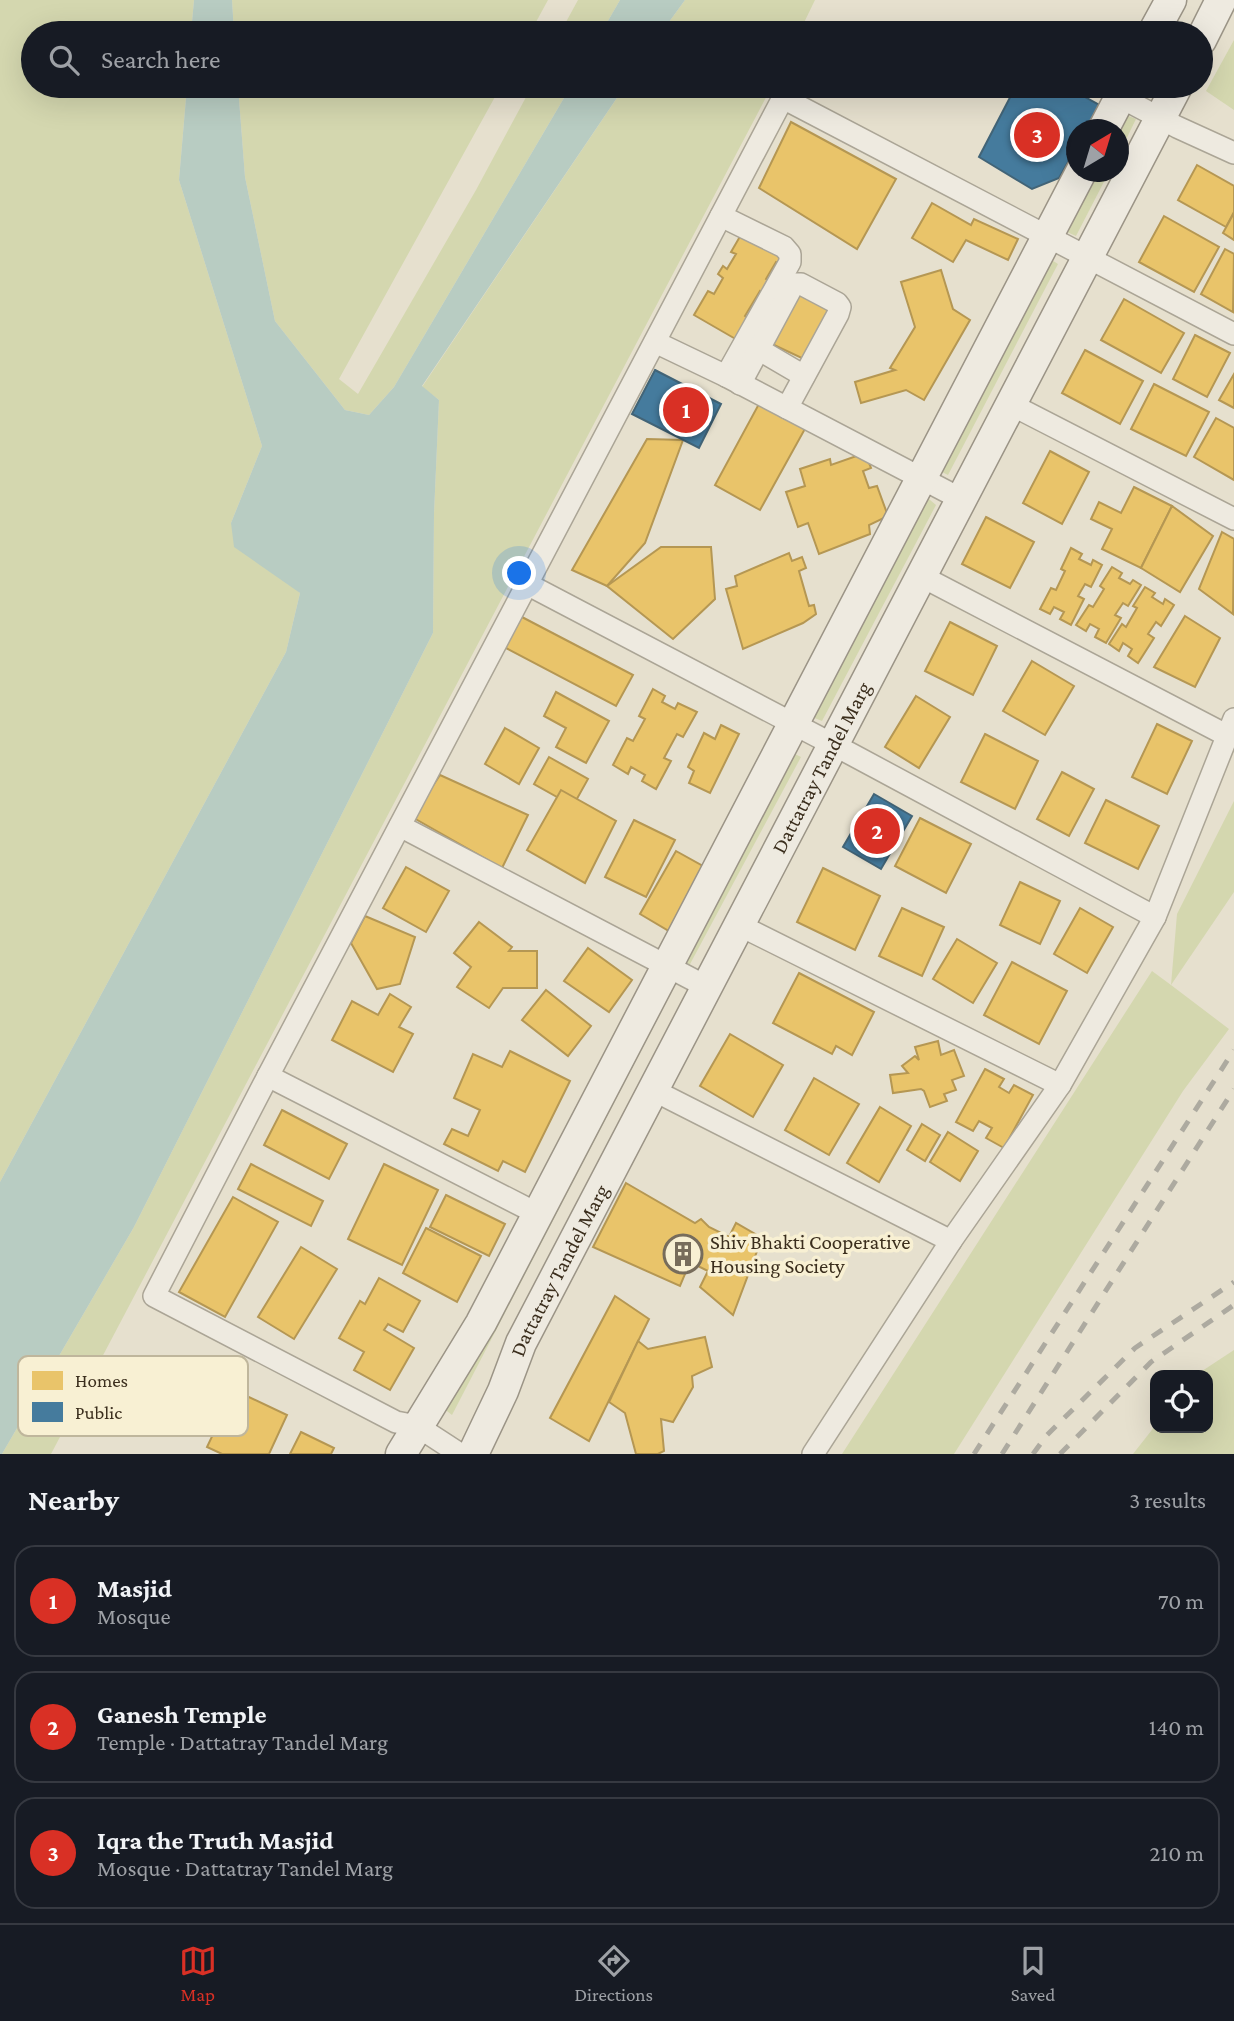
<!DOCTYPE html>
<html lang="en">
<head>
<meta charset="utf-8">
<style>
	body { margin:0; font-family:"Crimson Pro",serif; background:#20242c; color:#f1f3f6 }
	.controls { position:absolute; right:21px; bottom:21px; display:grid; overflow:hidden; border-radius:14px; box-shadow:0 7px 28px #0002 }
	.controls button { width:63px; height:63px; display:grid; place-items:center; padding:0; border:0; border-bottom:2px solid #363941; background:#171b24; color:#f1f3f6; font:35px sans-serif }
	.compass { position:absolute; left:1066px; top:119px; width:63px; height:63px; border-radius:50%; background:#171b24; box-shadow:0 7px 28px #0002; rotate:38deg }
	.you { position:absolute; left:520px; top:574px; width:24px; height:24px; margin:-18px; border:5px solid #fff; border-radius:50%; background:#1a73e8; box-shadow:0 0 0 10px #1a73e833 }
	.badge { display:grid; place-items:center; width:46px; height:46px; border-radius:50%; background:#d93025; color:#fff; font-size:23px; font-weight:700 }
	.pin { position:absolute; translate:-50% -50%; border:4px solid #fff; box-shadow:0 2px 7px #0006 }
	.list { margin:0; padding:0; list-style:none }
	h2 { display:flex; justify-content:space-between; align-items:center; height:91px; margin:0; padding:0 28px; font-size:30px }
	h2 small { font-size:23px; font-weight:400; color:#9ea1a6 }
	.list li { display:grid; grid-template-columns:46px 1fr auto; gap:21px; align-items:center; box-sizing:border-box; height:112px; margin:0 14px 14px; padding:0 14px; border:2px solid #363941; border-radius:21px }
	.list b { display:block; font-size:26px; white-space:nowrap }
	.list p { margin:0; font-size:23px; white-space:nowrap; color:#9ea1a6 }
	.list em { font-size:23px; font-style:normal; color:#9ea1a6 }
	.icon { flex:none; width:38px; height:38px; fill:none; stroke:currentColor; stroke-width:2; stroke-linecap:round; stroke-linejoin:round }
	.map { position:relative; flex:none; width:1234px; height:1454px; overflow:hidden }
	.search { position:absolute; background:#171b24; box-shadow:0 7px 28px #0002; left:21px; right:21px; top:21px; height:77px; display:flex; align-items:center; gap:18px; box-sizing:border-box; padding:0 24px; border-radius:38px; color:#9ea1a6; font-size:26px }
	.sheet { height:469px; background:#171b24 }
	nav { display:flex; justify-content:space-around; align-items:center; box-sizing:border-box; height:98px; border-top:2px solid #363941; background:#171b24; font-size:19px; color:#9ea1a6 }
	nav a { display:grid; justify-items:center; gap:4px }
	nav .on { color:#d93025 }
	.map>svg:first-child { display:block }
	.green { fill:#d4d7af }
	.water { fill:#b8ccc2 }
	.homes { fill:#e9c46a; stroke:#b59753; stroke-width:2 }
	.public { fill:#457b9d; stroke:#426477; stroke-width:2 }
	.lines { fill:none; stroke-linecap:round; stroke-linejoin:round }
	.minor-casing { stroke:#aba596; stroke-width:24 }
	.secondary-casing { stroke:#9b9486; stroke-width:33 }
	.minor { stroke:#eeeae0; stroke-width:21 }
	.secondary { stroke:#eeeae0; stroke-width:30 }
	.rail { stroke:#adaaa0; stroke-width:5; stroke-dasharray:12 12; stroke-linecap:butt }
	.labels { text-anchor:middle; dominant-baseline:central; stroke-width:7; stroke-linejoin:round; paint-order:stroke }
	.street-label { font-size:21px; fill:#3b2e1d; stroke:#f8f0d3 }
	.poi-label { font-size:21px; fill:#3b2e1d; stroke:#f8f0d3; text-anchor:start }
	.key { fill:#f8f0d3; stroke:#bfb69c; stroke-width:2 }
	.key-label { font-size:19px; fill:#3b2e1d }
</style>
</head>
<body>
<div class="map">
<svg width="1234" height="1454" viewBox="0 0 1234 1454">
	<rect width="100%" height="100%" fill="#e6e0ce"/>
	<!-- green -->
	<g class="green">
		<polygon points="0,0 194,0 191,33 33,33 33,86 187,86 179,180 262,446 231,523 300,593 286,652 0,1182"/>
		<polygon points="232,0 548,0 530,33 234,33"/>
		<polygon points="578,0 620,0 601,33 560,33"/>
		<polygon points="685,0 815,0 799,33 661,33"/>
		<polygon points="1234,40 1234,110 1206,91"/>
		<polygon points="238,86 501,86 339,379 358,394 476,190 532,86 571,86 394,387 369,415 345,410 275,321 245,177"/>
		<polygon points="625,86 772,86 51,1454 2,1454 134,1227 433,633 434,514 439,400 422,387"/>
		<polygon points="1121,113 1136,119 1119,154"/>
		<polygon points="1090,172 1109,172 1076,236 1060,229"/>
		<polygon points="1047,257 1058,264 948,475 936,469"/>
		<polygon points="923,494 936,505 822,721 807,715"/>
		<polygon points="787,750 801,757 689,966 679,959"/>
		<polygon points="1234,801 1234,892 1171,985 1229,1029 1183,1091 954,1454 842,1454 1152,971 1171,985 1177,914"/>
		<polygon points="663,991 671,993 452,1415 443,1408"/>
		<polygon points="1234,1350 1234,1454 1133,1454 1155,1426 1155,1428 1208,1428 1208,1375 1196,1375"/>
	</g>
	<!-- water -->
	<g class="water">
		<polygon points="194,0 232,0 234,33 191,33"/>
		<polygon points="620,0 685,0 661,33 601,33"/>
		<polygon points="187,86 238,86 245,177 275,321 345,410 369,415 394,387 571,86 625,86 422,386 439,400 434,514 433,633 134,1227 2,1454 0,1454 0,1182 286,652 300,593 234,547 231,523 262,446 179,180"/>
	</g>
	<!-- homes -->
	<g class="homes">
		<polygon points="791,122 896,179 857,249 759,188"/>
		<polygon points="1197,165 1234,186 1234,212 1226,227 1178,200"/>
		<polygon points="932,203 971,225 974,219 1018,239 1008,260 966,240 953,262 912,238"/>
		<polygon points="1234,213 1234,240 1223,233"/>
		<polygon points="1164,216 1219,247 1194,292 1139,262"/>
		<polygon points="742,233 784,257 780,264 776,262 766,279 770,282 763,293 760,291 745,316 751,320 739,341 694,315 708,291 714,294 723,278 718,274 723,266 727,269 736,254 731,252"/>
		<polygon points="1225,249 1234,254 1233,312 1201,294"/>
		<polygon points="941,270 953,309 970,320 924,400 906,390 861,403 855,382 895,370 890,368 915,327 901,282"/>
		<polygon points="798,290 833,308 808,361 772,344"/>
		<polygon points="1124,299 1184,333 1161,373 1101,340"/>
		<polygon points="1195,335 1230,353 1207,397 1173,379"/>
		<polygon points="1085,350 1143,381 1120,424 1062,393"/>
		<polygon points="1234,374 1234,408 1219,400"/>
		<polygon points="1154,384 1209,412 1186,456 1131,429"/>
		<polygon points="760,402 806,427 760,510 715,485"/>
		<polygon points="1216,418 1234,428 1234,480 1194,457"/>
		<polygon points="647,439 683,440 645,543 607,586 572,570"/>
		<polygon points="1050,451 1089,472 1062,524 1023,503"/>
		<polygon points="865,453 871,468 863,471 869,488 877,486 888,516 869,525 870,534 819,554 808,523 798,527 786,492 805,486 800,469 830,459 831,465"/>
		<polygon points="1134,487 1172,506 1141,568 1102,549 1112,529 1091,519 1099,502 1121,513"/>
		<polygon points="1172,506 1213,536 1180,592 1141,568"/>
		<polygon points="986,517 1034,542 1010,588 962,564"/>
		<polygon points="1222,532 1234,539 1233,614 1199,589"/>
		<polygon points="661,547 711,547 715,599 673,639 607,586"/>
		<polygon points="1071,548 1082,554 1079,559 1091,565 1093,560 1102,565 1091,587 1085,584 1078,596 1084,599 1071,625 1060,619 1064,612 1054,607 1050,614 1040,609 1051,588 1056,590 1065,571 1061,569"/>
		<polygon points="789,553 792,561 802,557 806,568 799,571 809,606 814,605 816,614 803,623 743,649 726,589 737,586 735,576"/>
		<polygon points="1112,567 1122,573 1119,578 1130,584 1133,580 1141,585 1128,606 1123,603 1115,615 1121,618 1106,643 1095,637 1099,629 1090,624 1086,631 1076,625 1089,605 1093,607 1104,589 1100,586"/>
		<polygon points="1145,587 1155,593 1152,597 1163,604 1165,599 1174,605 1161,626 1156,622 1148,634 1154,638 1138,663 1128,656 1132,649 1123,643 1119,651 1109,644 1122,624 1126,627 1137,608 1133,606"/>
		<polygon points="520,616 633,675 616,706 504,647"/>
		<polygon points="1185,616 1220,638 1195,687 1154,667"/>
		<polygon points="950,622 997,646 973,695 925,671"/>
		<polygon points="1032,661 1074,686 1045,735 1003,711"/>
		<polygon points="653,689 665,696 662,702 675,709 678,703 697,712 683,737 677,734 664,758 671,761 656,789 642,781 645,775 631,767 628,774 613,765 627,738 633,741 645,719 639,716"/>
		<polygon points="556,692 609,721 586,763 556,747 566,728 544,716"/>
		<polygon points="916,696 950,717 919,768 885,747"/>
		<polygon points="1157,724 1192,741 1167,794 1132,777"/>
		<polygon points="721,725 739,734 710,793 689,783 694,771 688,767 704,733 715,739"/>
		<polygon points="505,728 539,748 519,784 485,764"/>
		<polygon points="985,734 1038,761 1015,809 961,782"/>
		<polygon points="549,757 588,779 573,806 534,784"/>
		<polygon points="1062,772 1094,789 1069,836 1037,819"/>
		<polygon points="440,775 528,815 502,868 412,817"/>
		<polygon points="561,790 616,821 585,883 527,850"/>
		<polygon points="1106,800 1159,826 1138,869 1085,843"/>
		<polygon points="920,818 971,844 946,893 895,866"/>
		<polygon points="634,820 675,840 646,897 605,877"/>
		<polygon points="676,851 710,870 674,934 640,914"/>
		<polygon points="406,867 449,891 426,932 383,908"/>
		<polygon points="823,868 880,896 855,950 797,922"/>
		<polygon points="1020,882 1060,901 1040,944 1000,925"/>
		<polygon points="902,908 944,927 922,976 879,956"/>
		<polygon points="1080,908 1113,927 1087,973 1054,954"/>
		<polygon points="365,916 415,937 400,984 377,989 351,943"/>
		<polygon points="479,922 512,947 509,951 537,951 537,988 503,988 489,1008 457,987 471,967 454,953"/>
		<polygon points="957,939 997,963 973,1003 933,979"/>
		<polygon points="588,948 632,980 609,1012 564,981"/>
		<polygon points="1012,962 1067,991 1039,1044 984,1015"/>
		<polygon points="799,973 874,1012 852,1055 836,1046 832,1054 773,1023"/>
		<polygon points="546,990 591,1026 568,1056 522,1020"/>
		<polygon points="390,994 411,1007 399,1027 413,1034 393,1072 332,1040 352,1001 378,1015"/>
		<polygon points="730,1034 783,1065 753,1117 700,1086"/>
		<polygon points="938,1041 941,1055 954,1050 964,1076 952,1080 956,1090 944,1094 947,1101 930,1107 924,1091 921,1089 893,1093 890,1075 908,1073 902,1066 915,1056 919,1060 915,1047"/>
		<polygon points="510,1051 570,1081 525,1172 503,1161 498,1171 444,1144 452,1129 468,1136 480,1110 454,1098 473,1054 502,1067"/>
		<polygon points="985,1069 1004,1079 999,1087 1009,1093 1014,1085 1033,1095 1004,1148 986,1138 992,1128 979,1121 973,1131 956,1122"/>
		<polygon points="814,1078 859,1104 829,1155 785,1130"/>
		<polygon points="880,1107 911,1126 879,1182 847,1163"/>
		<polygon points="282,1110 347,1144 329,1179 264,1145"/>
		<polygon points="922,1124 940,1135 925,1161 907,1150"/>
		<polygon points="948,1132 978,1151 960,1181 930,1162"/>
		<polygon points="251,1164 323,1201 311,1226 238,1189"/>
		<polygon points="384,1164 438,1190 402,1265 348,1239"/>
		<polygon points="626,1183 695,1223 701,1219 709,1227 729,1237 736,1223 762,1238 733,1315 700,1287 708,1271 690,1262 680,1286 593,1247"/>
		<polygon points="446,1195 505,1224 489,1256 430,1227"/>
		<polygon points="233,1197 278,1222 225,1317 179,1292"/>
		<polygon points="426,1228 481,1256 457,1302 403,1273"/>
		<polygon points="301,1247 337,1269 294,1339 258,1317"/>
		<polygon points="379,1278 420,1301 403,1332 388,1324 384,1330 414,1348 390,1390 354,1370 364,1352 339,1338 360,1301 365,1304"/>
		<polygon points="615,1296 649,1319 589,1441 550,1418"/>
		<polygon points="705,1337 712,1367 692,1376 693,1387 673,1422 661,1419 664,1451 658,1454 636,1454 625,1413 609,1402 638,1341 648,1349"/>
		<polygon points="234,1390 287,1415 269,1454 222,1454 207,1447"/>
		<polygon points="301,1432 334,1448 331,1454 290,1454"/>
	</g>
	<!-- public -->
	<g class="public">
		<polygon points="1016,86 1065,86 1101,106 1087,130 1076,130 1076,148 1059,178 1032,189 979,157"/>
		<polygon points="655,370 721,404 699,448 632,414"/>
		<polygon points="874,794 912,816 881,869 843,847"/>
	</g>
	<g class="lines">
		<defs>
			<g id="minor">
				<polyline points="1120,97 1177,127 1234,153"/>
				<polyline points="721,216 784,247 790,254 790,262 726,376"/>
				<polyline points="655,342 726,376 961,499"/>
				<polyline points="758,349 804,376"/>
				<polyline points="740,384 791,289 794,284 801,284 837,303 840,307 838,314 787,408"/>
				<polyline points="1010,404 1234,519"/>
				<polyline points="921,576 1228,736"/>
				<polyline points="527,584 851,754 1155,917"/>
				<polyline points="400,826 707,987"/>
				<polyline points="739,925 1060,1085"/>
				<polyline points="268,1076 538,1214"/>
				<polyline points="653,1090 951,1241"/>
				<polyline points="460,1454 417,1426 396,1422 154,1296 268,1076 783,98 1234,334"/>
				<polyline points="813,1454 951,1241 1060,1085 1155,917 1234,719"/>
			</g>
			<g id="secondary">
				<polyline points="1153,33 1171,0"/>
				<polyline points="1201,40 1221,0"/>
				<polyline points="1103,130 1126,86"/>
				<polyline points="401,1454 481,1323 1081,172"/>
				<path id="s1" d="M473,1454L503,1391L521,1343L1177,86"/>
			</g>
		</defs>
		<!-- minor casing -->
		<use href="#minor" class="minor-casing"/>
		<!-- secondary casing -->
		<use href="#secondary" class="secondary-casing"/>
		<!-- minor -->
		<use href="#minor" class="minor"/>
		<!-- secondary -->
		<use href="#secondary" class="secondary"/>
		<!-- rail -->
		<g class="rail">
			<polyline points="974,1454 1234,1050"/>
			<polyline points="1002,1454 1234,1089"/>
			<polyline points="1033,1454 1047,1435 1135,1348 1234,1282"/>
			<polyline points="1060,1454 1151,1362 1234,1305"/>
		</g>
	</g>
	<!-- icons -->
	<defs>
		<symbol id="building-ring" viewBox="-11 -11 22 22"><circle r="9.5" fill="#f8f0d3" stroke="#776c5b" stroke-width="1.5"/><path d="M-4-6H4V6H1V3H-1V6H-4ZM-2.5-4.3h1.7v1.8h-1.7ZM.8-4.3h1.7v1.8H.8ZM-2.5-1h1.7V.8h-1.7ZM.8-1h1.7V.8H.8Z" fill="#776c5b"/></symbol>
	</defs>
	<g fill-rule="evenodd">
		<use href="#building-ring" x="661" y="1232" width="44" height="44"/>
	</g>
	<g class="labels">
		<!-- street labels -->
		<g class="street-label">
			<text stroke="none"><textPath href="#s1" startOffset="770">Dattatray Tandel Marg</textPath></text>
			<text stroke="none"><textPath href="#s1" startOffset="203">Dattatray Tandel Marg</textPath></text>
		</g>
		<!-- poi labels -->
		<g class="poi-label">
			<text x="710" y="1242">Shiv Bhakti Cooperative<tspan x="710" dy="24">Housing Society</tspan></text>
		</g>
	</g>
	<!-- legend -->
	<rect x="18" y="1356" width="230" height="80" rx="10" class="key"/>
	<rect x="32" y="1371" width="31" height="19" fill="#e9c46a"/>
	<rect x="32" y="1402" width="31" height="20" fill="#457b9d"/>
	<g class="key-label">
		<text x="75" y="1387">Homes</text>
		<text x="75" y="1419">Public</text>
	</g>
</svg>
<div class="controls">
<button><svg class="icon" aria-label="locate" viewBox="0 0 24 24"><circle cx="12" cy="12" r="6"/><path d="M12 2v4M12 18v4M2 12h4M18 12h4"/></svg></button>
</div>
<svg class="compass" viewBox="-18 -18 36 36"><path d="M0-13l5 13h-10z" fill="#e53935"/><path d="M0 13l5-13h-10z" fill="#9ea1a6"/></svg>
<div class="you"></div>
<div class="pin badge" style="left:686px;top:410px">1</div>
<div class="pin badge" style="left:877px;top:831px">2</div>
<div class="pin badge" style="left:1037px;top:135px">3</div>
<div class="search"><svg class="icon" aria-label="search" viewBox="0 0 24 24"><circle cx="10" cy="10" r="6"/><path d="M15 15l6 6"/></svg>Search here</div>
</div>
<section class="sheet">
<h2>Nearby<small>3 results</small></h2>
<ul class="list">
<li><span class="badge">1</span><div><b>Masjid</b><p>Mosque</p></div><em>70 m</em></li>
<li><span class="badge">2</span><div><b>Ganesh Temple</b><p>Temple · Dattatray Tandel Marg</p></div><em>140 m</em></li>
<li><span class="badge">3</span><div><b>Iqra the Truth Masjid</b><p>Mosque · Dattatray Tandel Marg</p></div><em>210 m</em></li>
</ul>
</section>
<nav>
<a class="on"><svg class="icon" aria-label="map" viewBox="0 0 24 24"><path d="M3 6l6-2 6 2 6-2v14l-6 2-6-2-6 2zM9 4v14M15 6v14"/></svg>Map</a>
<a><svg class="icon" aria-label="directions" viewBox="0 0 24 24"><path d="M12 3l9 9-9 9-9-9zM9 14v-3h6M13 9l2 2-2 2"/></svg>Directions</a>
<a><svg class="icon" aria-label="saved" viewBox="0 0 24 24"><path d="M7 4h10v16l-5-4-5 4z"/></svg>Saved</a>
</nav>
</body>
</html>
